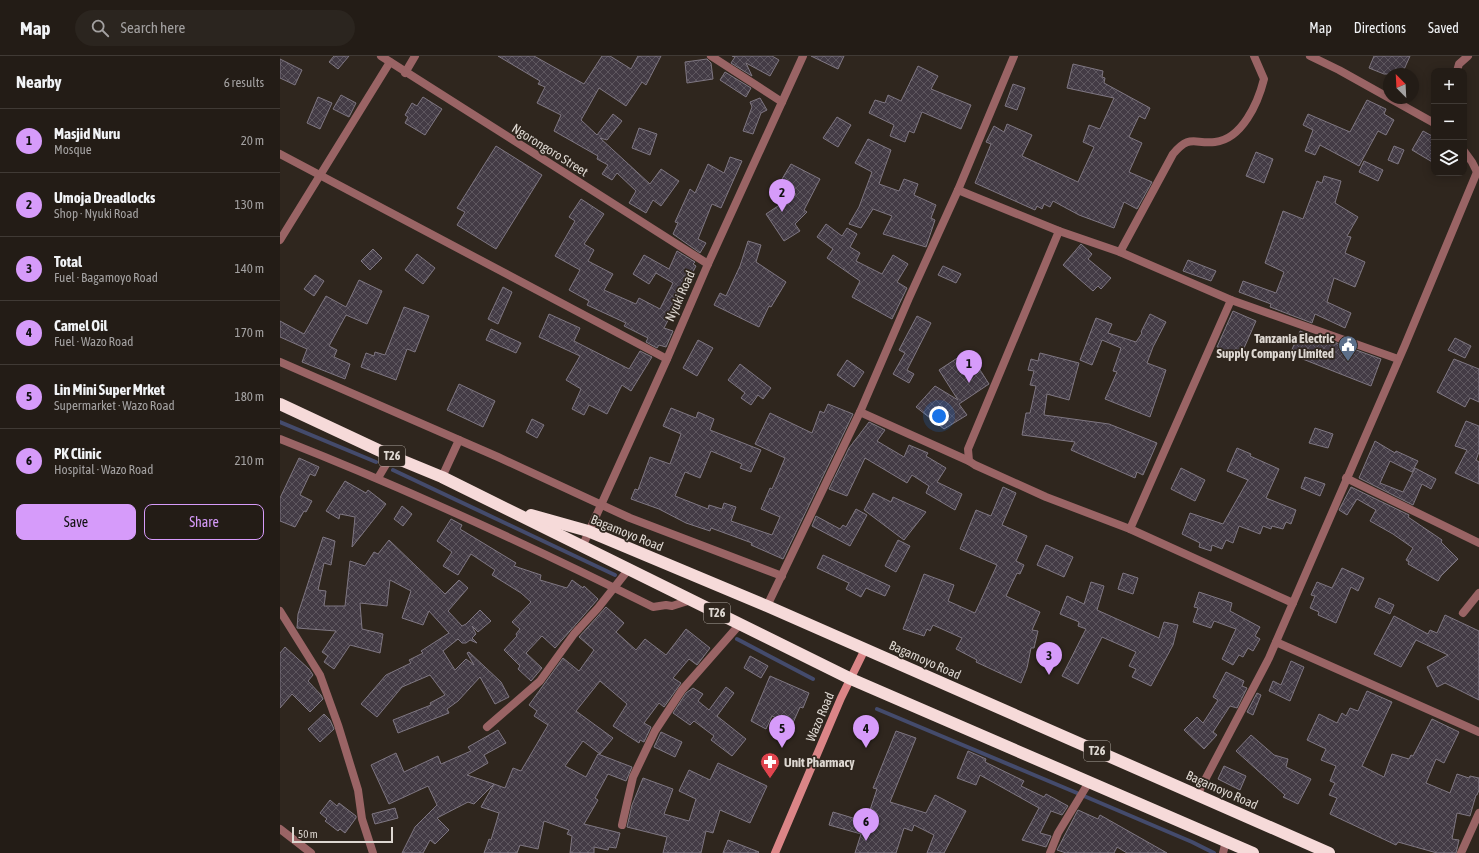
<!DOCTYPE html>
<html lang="en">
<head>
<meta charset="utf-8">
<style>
	body { margin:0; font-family:"Asap Condensed",sans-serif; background:#2b251f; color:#f1f3f6 }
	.controls { position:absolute; right:12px; top:12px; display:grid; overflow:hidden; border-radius:8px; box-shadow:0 2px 10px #0003 }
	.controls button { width:36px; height:36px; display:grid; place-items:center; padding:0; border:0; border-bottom:1px solid #403a35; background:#231c16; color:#f1f3f6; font:20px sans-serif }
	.compass { position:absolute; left:1103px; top:12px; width:36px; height:36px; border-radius:50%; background:#231c16; box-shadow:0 2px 10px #0003; rotate:336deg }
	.scale { position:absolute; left:12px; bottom:10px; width:101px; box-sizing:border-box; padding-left:4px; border:2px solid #ded8d2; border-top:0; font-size:11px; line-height:14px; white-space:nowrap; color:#ded8d2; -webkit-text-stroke:3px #2f261e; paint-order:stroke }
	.you { position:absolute; left:659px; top:360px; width:14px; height:14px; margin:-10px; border:3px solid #fff; border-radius:50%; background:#1a73e8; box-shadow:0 0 0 6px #1a73e833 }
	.badge { display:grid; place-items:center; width:26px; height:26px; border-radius:50%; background:#d69bfa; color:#111; font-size:13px; font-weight:700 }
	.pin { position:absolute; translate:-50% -33px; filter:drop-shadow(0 1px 2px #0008) }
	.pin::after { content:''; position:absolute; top:21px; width:14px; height:12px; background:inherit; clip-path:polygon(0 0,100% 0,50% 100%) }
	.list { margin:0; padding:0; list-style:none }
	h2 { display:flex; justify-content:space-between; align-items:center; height:52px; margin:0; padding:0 16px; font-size:17px }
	h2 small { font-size:13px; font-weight:400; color:#a3a1a1 }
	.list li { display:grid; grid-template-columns:26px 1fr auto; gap:12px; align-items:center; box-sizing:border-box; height:64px; padding:0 16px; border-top:1px solid #403a35 }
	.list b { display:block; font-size:15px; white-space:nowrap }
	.list p { margin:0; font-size:13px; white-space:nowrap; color:#a3a1a1 }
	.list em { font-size:13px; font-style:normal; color:#a3a1a1 }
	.actions { display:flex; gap:8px; padding:12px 16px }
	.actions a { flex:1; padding:9px 0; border:1px solid #d69bfa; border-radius:8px; text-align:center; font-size:14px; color:#d69bfa }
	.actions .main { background:#d69bfa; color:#111 }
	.icon { flex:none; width:22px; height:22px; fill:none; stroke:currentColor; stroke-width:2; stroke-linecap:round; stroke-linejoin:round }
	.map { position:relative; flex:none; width:1199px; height:797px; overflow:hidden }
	header { display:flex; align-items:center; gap:24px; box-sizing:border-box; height:56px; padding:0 20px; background:#231c16; border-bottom:1px solid #403a35 }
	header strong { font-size:19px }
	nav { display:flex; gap:22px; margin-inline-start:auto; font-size:14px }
	.search { width:280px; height:36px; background:#2b251f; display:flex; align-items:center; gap:10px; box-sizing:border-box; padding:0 14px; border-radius:22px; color:#a3a1a1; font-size:15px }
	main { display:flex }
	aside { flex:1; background:#231c16 }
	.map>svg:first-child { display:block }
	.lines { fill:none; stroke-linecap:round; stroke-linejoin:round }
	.stream { stroke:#444b6c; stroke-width:4 }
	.building { fill:url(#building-cross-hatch); stroke:#7f7782 }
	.street { stroke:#9a6465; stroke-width:8 }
	.secondary { stroke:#db8587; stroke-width:8 }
	.highway { stroke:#f6dad9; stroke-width:12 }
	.labels { text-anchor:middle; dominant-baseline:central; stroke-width:3.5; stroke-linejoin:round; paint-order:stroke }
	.shield { fill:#2f261e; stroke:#aaa39c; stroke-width:1 }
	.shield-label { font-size:12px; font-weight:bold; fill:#ded8d2 }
	.street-label { font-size:13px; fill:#ded8d2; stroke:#2f261e }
	.poi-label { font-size:13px; font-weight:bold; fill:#ded8d2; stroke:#2f261e; text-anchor:end }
</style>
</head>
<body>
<header>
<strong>Map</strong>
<div class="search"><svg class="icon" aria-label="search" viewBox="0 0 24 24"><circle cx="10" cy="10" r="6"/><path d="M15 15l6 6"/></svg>Search here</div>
<nav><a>Map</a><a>Directions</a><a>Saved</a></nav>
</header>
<main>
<aside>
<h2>Nearby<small>6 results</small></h2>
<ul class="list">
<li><span class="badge">1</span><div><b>Masjid Nuru</b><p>Mosque</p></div><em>20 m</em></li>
<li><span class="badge">2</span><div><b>Umoja Dreadlocks</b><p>Shop · Nyuki Road</p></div><em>130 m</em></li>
<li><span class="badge">3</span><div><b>Total</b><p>Fuel · Bagamoyo Road</p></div><em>140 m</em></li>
<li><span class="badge">4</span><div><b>Camel Oil</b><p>Fuel · Wazo Road</p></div><em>170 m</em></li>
<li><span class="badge">5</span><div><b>Lin Mini Super Mrket</b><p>Supermarket · Wazo Road</p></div><em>180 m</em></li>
<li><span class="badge">6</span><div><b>PK Clinic</b><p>Hospital · Wazo Road</p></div><em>210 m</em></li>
</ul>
<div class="actions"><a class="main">Save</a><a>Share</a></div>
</aside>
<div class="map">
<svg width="1199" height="797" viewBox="0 0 1199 797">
	<defs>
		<pattern id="building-cross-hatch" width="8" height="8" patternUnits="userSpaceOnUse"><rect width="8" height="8" fill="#433b45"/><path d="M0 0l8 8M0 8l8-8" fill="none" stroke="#5e575f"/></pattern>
	</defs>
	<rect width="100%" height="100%" fill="#2f261e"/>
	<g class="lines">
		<!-- stream -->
		<g class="stream">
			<polyline points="0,366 96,406"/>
			<polyline points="113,414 335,519"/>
			<polyline points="457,583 533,623"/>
			<polyline points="597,653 797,737"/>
			<polyline points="804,740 912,786 934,797"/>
		</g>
	</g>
	<!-- building -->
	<g class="building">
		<polygon points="54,0 69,0 58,13 49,6"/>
		<polygon points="218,0 254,0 304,28 322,0 330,0 351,13 358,0 381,0 366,29 362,26 346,50 319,32 301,64 317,79 333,58 342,65 327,84 320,82 370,128 381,113 399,125 381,150 373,144 366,157 349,147 356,135 337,117 332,124 322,118 328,109 317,103 318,100 274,75 281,59 257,47 265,31 258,28 260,25"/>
		<polygon points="452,0 492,0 499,4 490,20 466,7 472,20 451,7 455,1"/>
		<polygon points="531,0 564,0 558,13"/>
		<polygon points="1094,0 1130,0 1122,18 1104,18 1089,12"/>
		<polygon points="0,3 22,14 15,29 0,22"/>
		<polygon points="427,3 431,7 433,23 407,27 405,6"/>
		<polygon points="793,8 823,15 822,21 825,22 824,27 870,52 865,63 859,60 849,81 862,87 849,116 872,126 857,153 844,146 834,172 799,159 773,145 770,151 764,148 762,153 757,150 755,154 695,127 711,88 706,86 714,70 724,76 727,68 752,79 742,100 798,126 814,91 803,86 809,69 820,73 834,42 787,32"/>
		<polygon points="638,10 658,20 651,33 691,49 681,73 642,56 634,77 629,75 625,86 610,80 614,69 589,57 595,44 605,47 608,39 621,45"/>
		<polygon points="445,16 471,32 466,41 440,24"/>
		<polygon points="733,28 745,32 737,54 725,50"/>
		<polygon points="61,39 76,47 69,61 53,53"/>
		<polygon points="38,41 52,47 40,73 27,67"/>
		<polygon points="143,41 162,53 145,79 125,67 128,61 125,59 132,47 137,50"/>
		<polygon points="480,42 487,54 481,57 473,78 463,75 472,51 470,46"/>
		<polygon points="1087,44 1106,53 1104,58 1114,64 1106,79 1098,75 1079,110 1040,89 1035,99 1025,95 1033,74 1023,69 1028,58 1070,76"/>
		<polygon points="557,61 571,69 558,91 543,82"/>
		<polygon points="359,72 377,78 370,99 352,92"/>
		<polygon points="1143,75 1154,81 1154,107 1132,94"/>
		<polygon points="588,83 611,94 599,128 619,135 624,123 638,128 634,139 656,149 651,162 655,164 646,191 603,178 612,160 593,153 581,172 569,168 579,151 592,116 575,107"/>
		<polygon points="216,90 262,119 216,193 177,169 185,156 177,152"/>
		<polygon points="1114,90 1124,94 1118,108 1108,104"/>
		<polygon points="976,96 993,103 984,127 966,120"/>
		<polygon points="450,101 462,105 441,152 432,148 418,183 426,187 420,197 393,178 398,167 395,166 410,133 415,137 428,108 444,117"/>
		<polygon points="1084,105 1103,114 1098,125 1079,116"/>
		<polygon points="511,108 540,123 524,154 527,156 515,168 520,175 504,185 486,158 516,138 499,128"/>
		<polygon points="1044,120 1061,125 1055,147 1078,161 1067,180 1071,181 1065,197 1085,206 1075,231 1054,222 1047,246 1071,257 1065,272 1035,258 1032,267 990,251 991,248 959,236 963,225 996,237 1004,216 985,207 1003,155 1023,163 1037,125 1042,127"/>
		<polygon points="301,143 324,158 304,188 314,194 308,205 333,218 324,234 356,248 359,242 380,253 393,227 376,217 369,228 353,218 364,199 389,213 397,195 415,206 413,208 416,210 384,272 393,275 386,291 379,289 377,292 366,286 368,282 344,270 346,267 307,249 309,245 289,234 300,214 275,200 295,165 289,161"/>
		<polygon points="546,168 562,180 567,172 577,178 570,191 580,197 576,205 602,218 613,199 628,208 617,226 627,232 612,263 572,241 580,225 547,202 553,193 537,181"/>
		<polygon points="468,185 481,189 476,206 506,226 491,251 489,250 479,271 434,249 440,237 446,240 460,210"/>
		<polygon points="801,188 812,198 808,203 831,222 821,233 818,230 813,235 783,209"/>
		<polygon points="93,193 102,202 90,214 81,205"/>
		<polygon points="137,198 155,212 143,228 125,214"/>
		<polygon points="908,204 936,215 931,225 903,215"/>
		<polygon points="663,210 681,218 676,227 658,219"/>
		<polygon points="35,219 44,225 34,240 24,233"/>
		<polygon points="79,224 102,235 87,268 66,259 49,290 57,294 54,301 70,308 65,323 22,306 27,293 0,281 0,265 24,278 46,240 66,251"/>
		<polygon points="223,231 232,236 218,268 208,263"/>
		<polygon points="124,251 149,260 135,296 127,293 116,324 81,311 86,297 94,300 95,296 105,299"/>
		<polygon points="953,255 976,265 960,301 937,291"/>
		<polygon points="269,258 300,272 294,285 349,313 360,295 372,301 351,335 342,329 327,358 309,349 304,359 292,353 301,333 286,324 300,300 259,281"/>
		<polygon points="870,258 886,266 873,291 867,307 886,314 870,361 825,343 837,316 833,315 841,292 822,284 812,309 800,304 816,262 832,268 828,277 856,286 862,277 861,276"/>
		<polygon points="637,260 651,267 627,314 634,318 629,327 613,318 625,297 619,294"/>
		<polygon points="211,273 241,287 236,297 206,284"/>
		<polygon points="1020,275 1054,289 1054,286 1101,303 1091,330 1010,298"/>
		<polygon points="1175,282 1191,290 1185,302 1168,294"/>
		<polygon points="418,284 433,292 417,320 403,312"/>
		<polygon points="688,295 709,328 679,348 687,359 664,373 636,351 655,330 678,344 659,314"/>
		<polygon points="760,297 799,307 789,344 767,338 764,359 829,368 877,387 863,419 857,416 855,422 791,394 795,386 742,379 746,357 750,357 756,330 750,329 754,315 748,314 751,303 758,305"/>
		<polygon points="1174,303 1199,313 1199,346 1190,342 1185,351 1157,336"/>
		<polygon points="567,304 584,316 574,331 557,319"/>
		<polygon points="460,308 491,332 483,343 478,339 471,349 461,342 465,337 448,324"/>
		<polygon points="179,328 215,345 203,371 167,354"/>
		<polygon points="548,348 573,358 503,503 471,489 472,487 431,472 430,475 406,467 379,453 351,443 355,433 358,434 370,401 390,408 401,378 383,370 391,352 416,362 418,356 434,363 430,374 481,394 471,416 460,412 462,408 431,395 420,422 405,416 395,440 428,453 429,449 442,453 444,447 456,451 451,465 492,479 500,461 481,453 490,432 492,433 505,402 475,388 490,357 532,377 540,355 544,357"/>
		<polygon points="252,363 264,369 257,382 246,376"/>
		<polygon points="1186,365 1199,370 1199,396 1196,404 1199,406 1199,428 1175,417 1187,394 1175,390"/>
		<polygon points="589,366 605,374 597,385 624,401 629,389 648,397 646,400 666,412 657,426 682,438 675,454 646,437 649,430 632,419 627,427 585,402 567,440 549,433 569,392"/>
		<polygon points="1035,372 1053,378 1048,392 1029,387"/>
		<polygon points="1095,385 1115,397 1116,395 1138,405 1132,416 1110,405 1100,427 1123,436 1135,412 1156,423 1151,433 1142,428 1133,449 1079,422"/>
		<polygon points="957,392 971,398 970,400 999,413 986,442 1016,454 1011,468 1006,466 1003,473 992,470 991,473 983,470 980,478 959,470 953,487 946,484 942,493 932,489 931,495 919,491 920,487 902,478 910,457 943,468 968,424 947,415"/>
		<polygon points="19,402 39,411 35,420 30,418 20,439 32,445 26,456 24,455 15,471 0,465 0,442"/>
		<polygon points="901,412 925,424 915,445 891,433"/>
		<polygon points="1025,421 1045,428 1040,440 1021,432"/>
		<polygon points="65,425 86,437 88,434 106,448 72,491 75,461 60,458 59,463 46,455"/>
		<polygon points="723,431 736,437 722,469 747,480 736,505 744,509 740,518 737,517 726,540 760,556 752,574 758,575 754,592 751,592 747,612 741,627 696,606 697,604 676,593 682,582 653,569 650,575 647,573 644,580 623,573 644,518 674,529 668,545 695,557 717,509 680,493 696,454 711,460"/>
		<polygon points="1071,431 1129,459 1128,461 1162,484 1161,486 1178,503 1161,520 1158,525 1128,508 1129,506 1126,504 1133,492 1113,478 1090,465 1096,454 1077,443 1067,459 1059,454"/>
		<polygon points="593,437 611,446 613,441 646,456 624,484 584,454"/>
		<polygon points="122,450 132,458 123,470 114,463"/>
		<polygon points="576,453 587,459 570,490 532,470 536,460 560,473 563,469 566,471"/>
		<polygon points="171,463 182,469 180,473 236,507 234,510 261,519 260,524 287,532 292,524 303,532 304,530 318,543 275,592 262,580 246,597 262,612 251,625 238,613 240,610 224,594 237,580 236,578 240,573 232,566 251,546 241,537 212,519 215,514 191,498 178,519 163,510 172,496 157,485"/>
		<polygon points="43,481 55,485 51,509 44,507 38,534 46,535 44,550 65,550 70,505 85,510 94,496 98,498 109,484 165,538 179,524 188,532 168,555 182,570 186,568 200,554 211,565 198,576 192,570 196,578 192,582 197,587 190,584 186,587 182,587 178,583 163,595 175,614 186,603 194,609 187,597 189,596 221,626 229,641 215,648 200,621 178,645 167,653 169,657 118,677 113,664 151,649 150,647 165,639 150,619 122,631 97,661 81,648 106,619 131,607 129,604 143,597 141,595 169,577 149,555 143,569 122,562 131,535 110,524 107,550 80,547 82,573 103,578 100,597 70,589 54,613 44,606 48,600 42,596 56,575 17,572 18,558"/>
		<polygon points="618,484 630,490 616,516 605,510"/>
		<polygon points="766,489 793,501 784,521 757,509"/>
		<polygon points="543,499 610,530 605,540 586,532 581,541 566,533 569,527 537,512"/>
		<polygon points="1062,512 1084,522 1078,535 1071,531 1056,567 1038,559 1039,556 1030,552 1035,540 1031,539 1037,526 1052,532"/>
		<polygon points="843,517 858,522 853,538 838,533"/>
		<polygon points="811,526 824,530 817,554 879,582 884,566 898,569 893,589 871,630 852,621 856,613 849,610 856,596 822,581 798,628 782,620 806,573 798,570 799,566 780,558 787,540 804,548"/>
		<polygon points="919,536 952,547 950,555 980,571 975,580 980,583 973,595 968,592 963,601 959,599 953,609 942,603 956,573 934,565 931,572 913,566 918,552 914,551"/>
		<polygon points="1099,542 1114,549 1110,558 1095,551"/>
		<polygon points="326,551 344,567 336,576 356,594 365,583 386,599 406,573 430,592 417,609 409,603 393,622 401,627 384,651 379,647 364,667 371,671 364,686 360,684 359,687 333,670 347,648 320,625 296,655 333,682 320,698 303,685 285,710 306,721 318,698 352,711 346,725 328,718 315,742 318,744 304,768 340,777 336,792 329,791 328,794 314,791 314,797 290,797 292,780 287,778 289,774 264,765 258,793 240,789 237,797 204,797 209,783 211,784 219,757 201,751 214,728 225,732 233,712 241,715 268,669 254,660 257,655 249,649 283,602 299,615 314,594 299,581"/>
		<polygon points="1165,559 1199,575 1199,644 1165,627 1157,631 1147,611 1168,599 1136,584 1121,611 1094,598 1114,560 1148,578 1150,574 1157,577"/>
		<polygon points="5,591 29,613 33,619 28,625 41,639 43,643 30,656 12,638 0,652 0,597"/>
		<polygon points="470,600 488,610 481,622 464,612"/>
		<polygon points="1011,605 1024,611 1010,645 989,635 993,625 1001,629"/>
		<polygon points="946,616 964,625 962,630 967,632 957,652 950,650 933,676 937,679 924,693 904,674 917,661 923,667 938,644 933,641"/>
		<polygon points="490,620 529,637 523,652 520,651 512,669 492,660 486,673 471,665"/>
		<polygon points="446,631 454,637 437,660 466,683 452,700 431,684 434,680 414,665 410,669 393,657 406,637 413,632 423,638 418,645 429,654"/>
		<polygon points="1087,635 1112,646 1082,710 1104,721 1112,698 1129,703 1131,699 1133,700 1152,663 1179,676 1164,707 1156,703 1146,727 1170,737 1177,718 1189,722 1190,720 1199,722 1199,734 1197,739 1196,739 1190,760 1177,757 1172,783 1179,784 1176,797 1157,797 1118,786 1116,789 1050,758 1057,742 1049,739 1055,727 1050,725 1056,710 1041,704 1046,693 1027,684 1039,658 1057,667 1062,657 1066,660 1070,652 1078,655"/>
		<polygon points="977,637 981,639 973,659 967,656"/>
		<polygon points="44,658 50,664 54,673 40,686 28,673"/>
		<polygon points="218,674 226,687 204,699 208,707 187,719 214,728 194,748 188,746 157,762 169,774 155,788 150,784 143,797 122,797 135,771 157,749 148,730 109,748 91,709 116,697 124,716 158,700 161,708 191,695 188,691"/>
		<polygon points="616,675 636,682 610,746 646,757 655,739 686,755 664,797 647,797 654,779 634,769 632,775 624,772 616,797 575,797 581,778 549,769 553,756 586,766 597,733 593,732"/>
		<polygon points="381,676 402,686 395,701 374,691"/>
		<polygon points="971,679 994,699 1008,703 1006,711 1031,723 1018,748 1003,741 1005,739 956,695"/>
		<polygon points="688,695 706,703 705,706 744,725 741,730 764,741 766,738 788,750 782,759 771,755 760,777 771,780 766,791 742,784 759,752 700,719 696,729 677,722"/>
		<polygon points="438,707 487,730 470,767 440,754 433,777 426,775 421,797 383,797 387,781 347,771 352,749 363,722 393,733 384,758 409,765 416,743 399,735 409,714 430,724"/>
		<polygon points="944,710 966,720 960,734 938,723"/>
		<polygon points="50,744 57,750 59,747 76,760 76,762 65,777 60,773 58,775 45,765 47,763 40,757"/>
		<polygon points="115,752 118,762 95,768 92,758"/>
		<polygon points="798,754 818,763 820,759 887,797 847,797 837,791 834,797 786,797 777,794"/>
		<polygon points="448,784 479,796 478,797 443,797"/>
	</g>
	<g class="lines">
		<!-- street -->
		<g class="street">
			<polyline points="101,0 428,208"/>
			<polyline points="431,0 502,46"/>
			<polyline points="1030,0 1059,14 1154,67"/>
			<polyline points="1177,15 1179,8 1188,0"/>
			<polyline points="125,17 135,0"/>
			<polyline points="1184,95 1192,106 1197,116"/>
			<polyline points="0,98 387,303"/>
			<polyline points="678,134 779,175 840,196 951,244 1118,303"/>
			<polyline points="779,175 688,393 689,405 695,409 766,441 850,473 1013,547"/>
			<polyline points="0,184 110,6"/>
			<path d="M840,196L893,98C910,78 913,88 935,86C962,83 978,47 984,23L974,0"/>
			<polyline points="0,306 218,401 350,462 502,520"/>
			<polyline points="580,356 689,405"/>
			<path d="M0,383C127,433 251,490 373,551L386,549L392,550L411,544"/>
			<polyline points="162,421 179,384"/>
			<polyline points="98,422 111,400"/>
			<polyline points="1066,422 1199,487"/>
			<polyline points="850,473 951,244"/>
			<polyline points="302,491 387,303 428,208 523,0"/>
			<polyline points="487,550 580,356 629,242 678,134 734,0"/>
			<polyline points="0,555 40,619 58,669 78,734 82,763 93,797"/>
			<polyline points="1183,557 1199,537"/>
			<polyline points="996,586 1199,676"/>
			<polyline points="207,671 260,625 294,578 318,552 348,514"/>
			<polyline points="917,739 989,602 1125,289 1197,116 1199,116"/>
			<polyline points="342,769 353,721 375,675 402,634 460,568"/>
			<polyline points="0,773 31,797"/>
			<polyline points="770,797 778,777 809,726"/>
			<polyline points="943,797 946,785"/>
			<polyline points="1181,797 1199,757"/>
		</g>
		<!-- secondary -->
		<polyline class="secondary" points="495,797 561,642 585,593"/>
		<!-- highway -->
		<g class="highway">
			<polyline points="0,348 111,400 162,421 571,623 973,797"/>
			<polyline points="251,459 308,475 487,550 1049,797"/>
		</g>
	</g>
	<!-- icons -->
	<defs>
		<symbol id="civic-pin" viewBox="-11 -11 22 30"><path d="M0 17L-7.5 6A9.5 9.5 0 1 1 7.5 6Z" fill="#5c6f8a" stroke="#2f261e"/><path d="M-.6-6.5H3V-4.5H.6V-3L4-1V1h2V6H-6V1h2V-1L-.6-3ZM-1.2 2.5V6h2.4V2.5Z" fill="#fff"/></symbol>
		<symbol id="pharmacy-pin" viewBox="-11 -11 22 30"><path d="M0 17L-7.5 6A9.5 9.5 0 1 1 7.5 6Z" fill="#e0444e" stroke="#2f261e"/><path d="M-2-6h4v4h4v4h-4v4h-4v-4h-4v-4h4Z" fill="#fff"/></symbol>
	</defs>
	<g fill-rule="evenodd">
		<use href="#civic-pin" x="1057" y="278" width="22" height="30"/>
		<use href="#pharmacy-pin" x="479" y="695" width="22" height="30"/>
	</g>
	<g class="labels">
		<!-- shield labels -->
		<g class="shield">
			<rect x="99" y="390" width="26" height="20" rx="3"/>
			<rect x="424" y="547" width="26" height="20" rx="3"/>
			<rect x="804" y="685" width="26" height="20" rx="3"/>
		</g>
		<g class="shield-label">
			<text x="112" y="400">T26</text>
			<text x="437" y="557">T26</text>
			<text x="817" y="695">T26</text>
		</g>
		<!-- street labels -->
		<g class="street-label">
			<text transform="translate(270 94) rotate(32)">Ngorongoro Street</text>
			<text transform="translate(400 240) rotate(-66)">Nyuki Road</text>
			<text transform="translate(347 477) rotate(22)">Bagamoyo Road</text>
			<text transform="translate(645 604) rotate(24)">Bagamoyo Road</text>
			<text transform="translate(540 661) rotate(-67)">Wazo Road</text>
			<text transform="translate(942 734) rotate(24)">Bagamoyo Road</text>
		</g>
		<!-- poi labels -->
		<g class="poi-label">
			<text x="1054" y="282">Tanzania Electric<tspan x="1054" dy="15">Supply Company Limited</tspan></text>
			<text x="504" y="706" text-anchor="start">Unit Pharmacy</text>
		</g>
	</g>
</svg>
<div class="controls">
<button>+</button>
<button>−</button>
<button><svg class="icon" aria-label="layers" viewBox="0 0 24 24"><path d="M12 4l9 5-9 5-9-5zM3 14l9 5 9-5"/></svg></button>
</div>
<svg class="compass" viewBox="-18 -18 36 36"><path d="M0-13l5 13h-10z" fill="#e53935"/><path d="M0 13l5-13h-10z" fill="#a3a1a1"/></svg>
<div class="scale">50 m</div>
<div class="you"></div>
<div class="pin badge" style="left:689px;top:327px">1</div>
<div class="pin badge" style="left:502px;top:156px">2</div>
<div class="pin badge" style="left:769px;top:619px">3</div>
<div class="pin badge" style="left:586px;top:692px">4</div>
<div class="pin badge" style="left:502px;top:692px">5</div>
<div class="pin badge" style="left:586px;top:785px">6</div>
</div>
</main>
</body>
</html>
